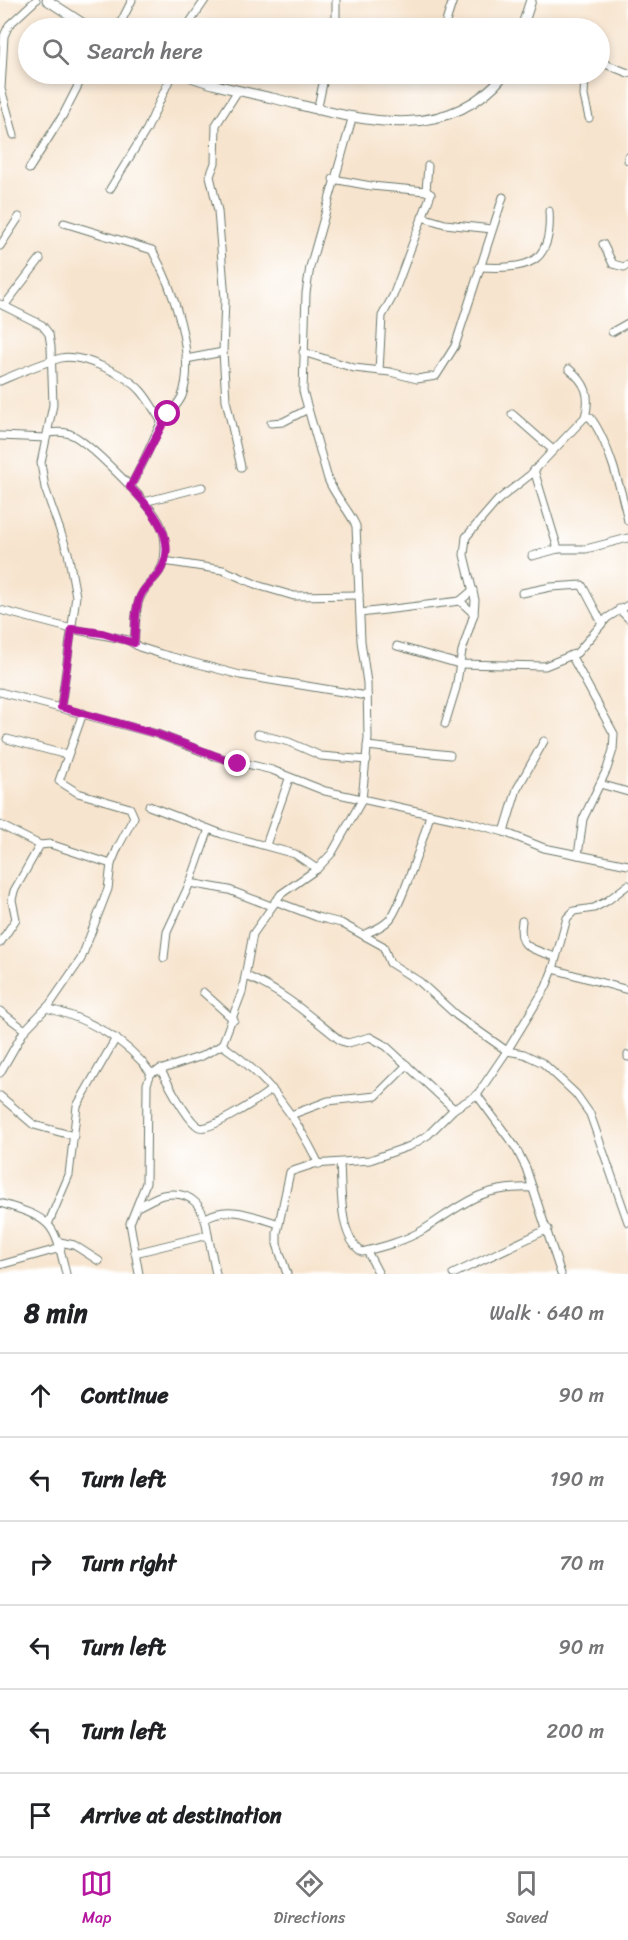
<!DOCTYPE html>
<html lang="en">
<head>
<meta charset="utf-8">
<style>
	body { margin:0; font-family:Sriracha,sans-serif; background:#f6f6f6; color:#202124 }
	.stop { position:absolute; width:18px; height:18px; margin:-14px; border:4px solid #b5179e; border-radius:50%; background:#fff }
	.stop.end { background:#b5179e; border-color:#fff; box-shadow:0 2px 6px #0008 }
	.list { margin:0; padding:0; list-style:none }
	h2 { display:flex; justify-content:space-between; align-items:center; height:78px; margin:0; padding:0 24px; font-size:26px }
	h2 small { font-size:20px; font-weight:400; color:#757577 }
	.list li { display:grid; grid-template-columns:39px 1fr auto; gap:18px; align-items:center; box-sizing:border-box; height:84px; padding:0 24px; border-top:2px solid #e0e0e0 }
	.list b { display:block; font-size:22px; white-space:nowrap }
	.list em { font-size:20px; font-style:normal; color:#757577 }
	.icon { flex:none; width:33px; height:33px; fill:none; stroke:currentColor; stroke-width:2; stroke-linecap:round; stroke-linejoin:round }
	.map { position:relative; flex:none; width:628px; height:1274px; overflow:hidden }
	.search { position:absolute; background:#fff; box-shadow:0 3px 9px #0003; left:18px; right:18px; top:18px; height:66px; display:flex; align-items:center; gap:15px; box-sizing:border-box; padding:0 21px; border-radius:33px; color:#757577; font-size:22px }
	.sheet { height:582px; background:#fff }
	nav { display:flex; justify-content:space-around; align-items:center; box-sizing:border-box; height:84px; border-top:2px solid #e0e0e0; background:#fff; font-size:16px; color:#757577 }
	nav a { display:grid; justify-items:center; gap:3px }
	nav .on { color:#b5179e }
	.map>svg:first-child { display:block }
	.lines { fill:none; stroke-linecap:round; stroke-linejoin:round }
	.minor-casing { stroke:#6b776a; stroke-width:9 }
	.tertiary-casing { stroke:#6b776a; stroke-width:11 }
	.minor { stroke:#fff; stroke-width:7 }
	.tertiary { stroke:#fff; stroke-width:9 }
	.route { stroke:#b5179e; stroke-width:8 }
</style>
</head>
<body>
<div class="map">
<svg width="628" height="1274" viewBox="0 0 628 1274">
	<rect width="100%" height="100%" fill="#fff"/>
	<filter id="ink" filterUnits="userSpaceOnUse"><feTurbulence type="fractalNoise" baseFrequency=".0167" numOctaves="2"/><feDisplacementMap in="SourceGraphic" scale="12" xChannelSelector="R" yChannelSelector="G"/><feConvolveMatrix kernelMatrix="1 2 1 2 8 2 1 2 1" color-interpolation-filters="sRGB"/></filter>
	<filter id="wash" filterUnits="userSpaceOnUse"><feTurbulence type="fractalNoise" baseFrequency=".008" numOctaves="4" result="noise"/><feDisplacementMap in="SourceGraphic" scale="24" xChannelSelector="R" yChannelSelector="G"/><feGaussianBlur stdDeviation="1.35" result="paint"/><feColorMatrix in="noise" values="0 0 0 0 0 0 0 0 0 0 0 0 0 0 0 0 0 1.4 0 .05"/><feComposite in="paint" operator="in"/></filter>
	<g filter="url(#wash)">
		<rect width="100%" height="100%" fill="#f7e4ce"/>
	</g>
	<g filter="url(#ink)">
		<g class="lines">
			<defs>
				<g id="minor">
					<polyline points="336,0 336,28"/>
					<polyline points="118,28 132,0"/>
					<polyline points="186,28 205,0"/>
					<polyline points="444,28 453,0"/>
					<polyline points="600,62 628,73"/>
					<polyline points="585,74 584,96 589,118"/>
					<polyline points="237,92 216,125 215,163 210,176 218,211 225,299 223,352 226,400 241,467"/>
					<polyline points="317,111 325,74"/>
					<polyline points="14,135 1,89 4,36 9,25 36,0"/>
					<polyline points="628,157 628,160"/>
					<polyline points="29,169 63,115 84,74"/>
					<polyline points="333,179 371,186 426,191 431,194 393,296 382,316 379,371"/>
					<polyline points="110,189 147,129 172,74"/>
					<polyline points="426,191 428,166"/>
					<polyline points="422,217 445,224 492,229"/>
					<path d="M64,223L152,250C172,286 197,355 182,396C177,408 166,414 160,425C150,446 142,467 130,487"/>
					<polyline points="603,244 613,264 624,267 628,265"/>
					<polyline points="0,246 19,217"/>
					<path d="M479,267C526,269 553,266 549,211"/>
					<polyline points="0,304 42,325 49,334 51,347 53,405 41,463 45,488 68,553 76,596 61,707"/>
					<polyline points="4,306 40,259"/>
					<polyline points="612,332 628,323"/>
					<polyline points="303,352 354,368 390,372 417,379 436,376 455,346 503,197"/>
					<polyline points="186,359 223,352"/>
					<path d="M569,369C586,383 591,395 585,417"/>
					<path d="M0,381C19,373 41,363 61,358C81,353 128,376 141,391C149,400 155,412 162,422"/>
					<polyline points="512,414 553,450"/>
					<polyline points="271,423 283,422 308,409"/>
					<path d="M48,433C55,432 63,431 70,434C87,440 149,503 158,520C165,531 166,547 164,560C162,574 148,582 142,594C134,607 136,628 134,643"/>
					<polyline points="0,436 46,438"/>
					<polyline points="534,470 558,549"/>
					<polyline points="144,502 202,487"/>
					<polyline points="532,556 558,549 586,549 628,538"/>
					<polyline points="164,561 223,570 260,586 294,596 359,595"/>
					<polyline points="522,593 551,587 582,585 602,623"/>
					<polyline points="460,601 474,614"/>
					<polyline points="619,609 628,618"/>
					<polyline points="0,610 72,629 128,640 139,647 161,654 240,675 367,696"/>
					<polyline points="360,613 460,601 473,590"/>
					<polyline points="397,646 459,664 545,666 577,653 607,618 628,605"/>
					<polyline points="571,655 614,734 613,750 607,769 583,819 578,855"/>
					<polyline points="0,692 157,734 214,756 272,770 325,791 471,823 504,832 544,848 628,865"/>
					<path d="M445,724L456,688L462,651L474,614L475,600L464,555L466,537L498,500L530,475L585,417H590C608,440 622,492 628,521"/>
					<polyline points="258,734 289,742 321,756 367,760"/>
					<polyline points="7,739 67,755"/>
					<polyline points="367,746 450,755"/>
					<polyline points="600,784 628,792"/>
					<polyline points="149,806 222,834 295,854 317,869"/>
					<polyline points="0,825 40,845"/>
					<polyline points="504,832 517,789 544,741"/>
					<polyline points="266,845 289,779"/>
					<polyline points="190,883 229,890 271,906"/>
					<polyline points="275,901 317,917 341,923 383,946 390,963 420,982 456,1015 507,1051 546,987 553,969 628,990"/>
					<path d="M522,921C517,950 533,948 555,957"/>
					<path d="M363,935C373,930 382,928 390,919C401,906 425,833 430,815"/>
					<polyline points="0,943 16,919 12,900 14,891 40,845 50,844 111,864"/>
					<polyline points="164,958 167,932 190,883 209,829"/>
					<polyline points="553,969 567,918 574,911 594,908 607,901 628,885"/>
					<path d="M246,976C281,990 311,1017 341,1041L348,1043L370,1037L386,1046L454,1109"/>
					<polyline points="203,992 234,1020"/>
					<path d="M46,1008C87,1018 126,1039 151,1073"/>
					<polyline points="0,1011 25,1030"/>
					<path d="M222,1045C267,1075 295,1116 319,1164"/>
					<polyline points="628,1055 628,1057"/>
					<path d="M160,1069C168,1082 187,1121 199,1127C210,1132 262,1097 272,1089"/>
					<polyline points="0,1073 24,1031 50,1004 81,959 108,889 111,864 118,847 134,817 130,808 78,793 59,781 83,713"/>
					<polyline points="477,1095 516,1148 526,1168 561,1274"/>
					<polyline points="0,1096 34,1125 74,1136"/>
					<polyline points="291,1115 328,1101 376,1096 407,1065"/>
					<path d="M340,1164C342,1189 338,1236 362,1252C382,1247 405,1241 423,1230C465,1203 480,1186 533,1188"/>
					<path d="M0,1203C53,1219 54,1222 66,1274"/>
					<path d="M137,1207C145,1204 154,1197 163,1195C194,1189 205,1209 208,1235"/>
					<path d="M206,1218C228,1204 256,1217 279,1224"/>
					<polyline points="49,1222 69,1175 77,1106 116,1038"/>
					<polyline points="60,1242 74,1245 99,1261"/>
					<polyline points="367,1251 379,1274"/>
					<polyline points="135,1253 208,1235 216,1274"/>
					<polyline points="0,1265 61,1248"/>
					<path d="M139,1274L130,1223L146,1183L147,1084L151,1073L202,1056L222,1045L242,992L253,934L281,894L317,869L332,853L362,800L368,738L367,683L361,641L356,526C348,508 335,497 328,479L303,391L306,293L310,267L352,119"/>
					<polyline points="287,1274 277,1244 277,1233 290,1172 314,1164 370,1160 410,1146 428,1135 454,1109 477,1095 507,1051 524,1054 543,1063 576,1094 590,1114 628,1222"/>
					<polyline points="453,1274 548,1229"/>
				</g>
				<g id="tertiary">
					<polyline points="47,0 90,28"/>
					<polyline points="522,28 531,0"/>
					<path d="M184,74C213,86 241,91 272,98C352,117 442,150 505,74"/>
				</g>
			</defs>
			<!-- minor casing -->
			<use href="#minor" class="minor-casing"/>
			<!-- tertiary casing -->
			<use href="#tertiary" class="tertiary-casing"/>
			<!-- minor -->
			<use href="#minor" class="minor"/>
			<!-- tertiary -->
			<use href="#tertiary" class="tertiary"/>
		</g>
	</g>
	<g class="lines" filter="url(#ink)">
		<!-- route -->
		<path class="route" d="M168,414L130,487C150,507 180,540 160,571C155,579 147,585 142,593C134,606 136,628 134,643L102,633L72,629L61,707L157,734L238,764"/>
	</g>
</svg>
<div class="stop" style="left:168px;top:414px"></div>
<div class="stop end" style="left:238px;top:764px"></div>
<div class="search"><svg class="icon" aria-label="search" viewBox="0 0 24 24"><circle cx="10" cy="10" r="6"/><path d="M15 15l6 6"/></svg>Search here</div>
</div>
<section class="sheet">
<h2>8 min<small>Walk · 640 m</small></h2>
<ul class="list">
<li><svg class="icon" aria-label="ahead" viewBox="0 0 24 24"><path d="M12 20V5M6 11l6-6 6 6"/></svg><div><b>Continue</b></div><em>90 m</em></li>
<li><svg class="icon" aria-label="left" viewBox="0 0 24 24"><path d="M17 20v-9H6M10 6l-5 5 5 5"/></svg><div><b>Turn left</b></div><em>190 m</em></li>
<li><svg class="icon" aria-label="right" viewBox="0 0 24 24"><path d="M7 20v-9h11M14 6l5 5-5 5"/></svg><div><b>Turn right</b></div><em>70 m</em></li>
<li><svg class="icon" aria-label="left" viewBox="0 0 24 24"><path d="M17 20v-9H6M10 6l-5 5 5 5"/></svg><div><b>Turn left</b></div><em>90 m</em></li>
<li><svg class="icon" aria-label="left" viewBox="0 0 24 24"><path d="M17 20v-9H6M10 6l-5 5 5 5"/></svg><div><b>Turn left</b></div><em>200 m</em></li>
<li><svg class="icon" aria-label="arrive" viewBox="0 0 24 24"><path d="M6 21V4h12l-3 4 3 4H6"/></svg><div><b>Arrive at destination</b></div></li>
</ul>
</section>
<nav>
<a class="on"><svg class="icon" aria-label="map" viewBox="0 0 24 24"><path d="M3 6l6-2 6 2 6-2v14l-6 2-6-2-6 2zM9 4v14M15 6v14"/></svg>Map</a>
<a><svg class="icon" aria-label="directions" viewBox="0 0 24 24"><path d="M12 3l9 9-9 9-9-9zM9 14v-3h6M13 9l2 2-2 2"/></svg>Directions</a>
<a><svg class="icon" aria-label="saved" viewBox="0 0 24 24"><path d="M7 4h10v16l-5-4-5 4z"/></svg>Saved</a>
</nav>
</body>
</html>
